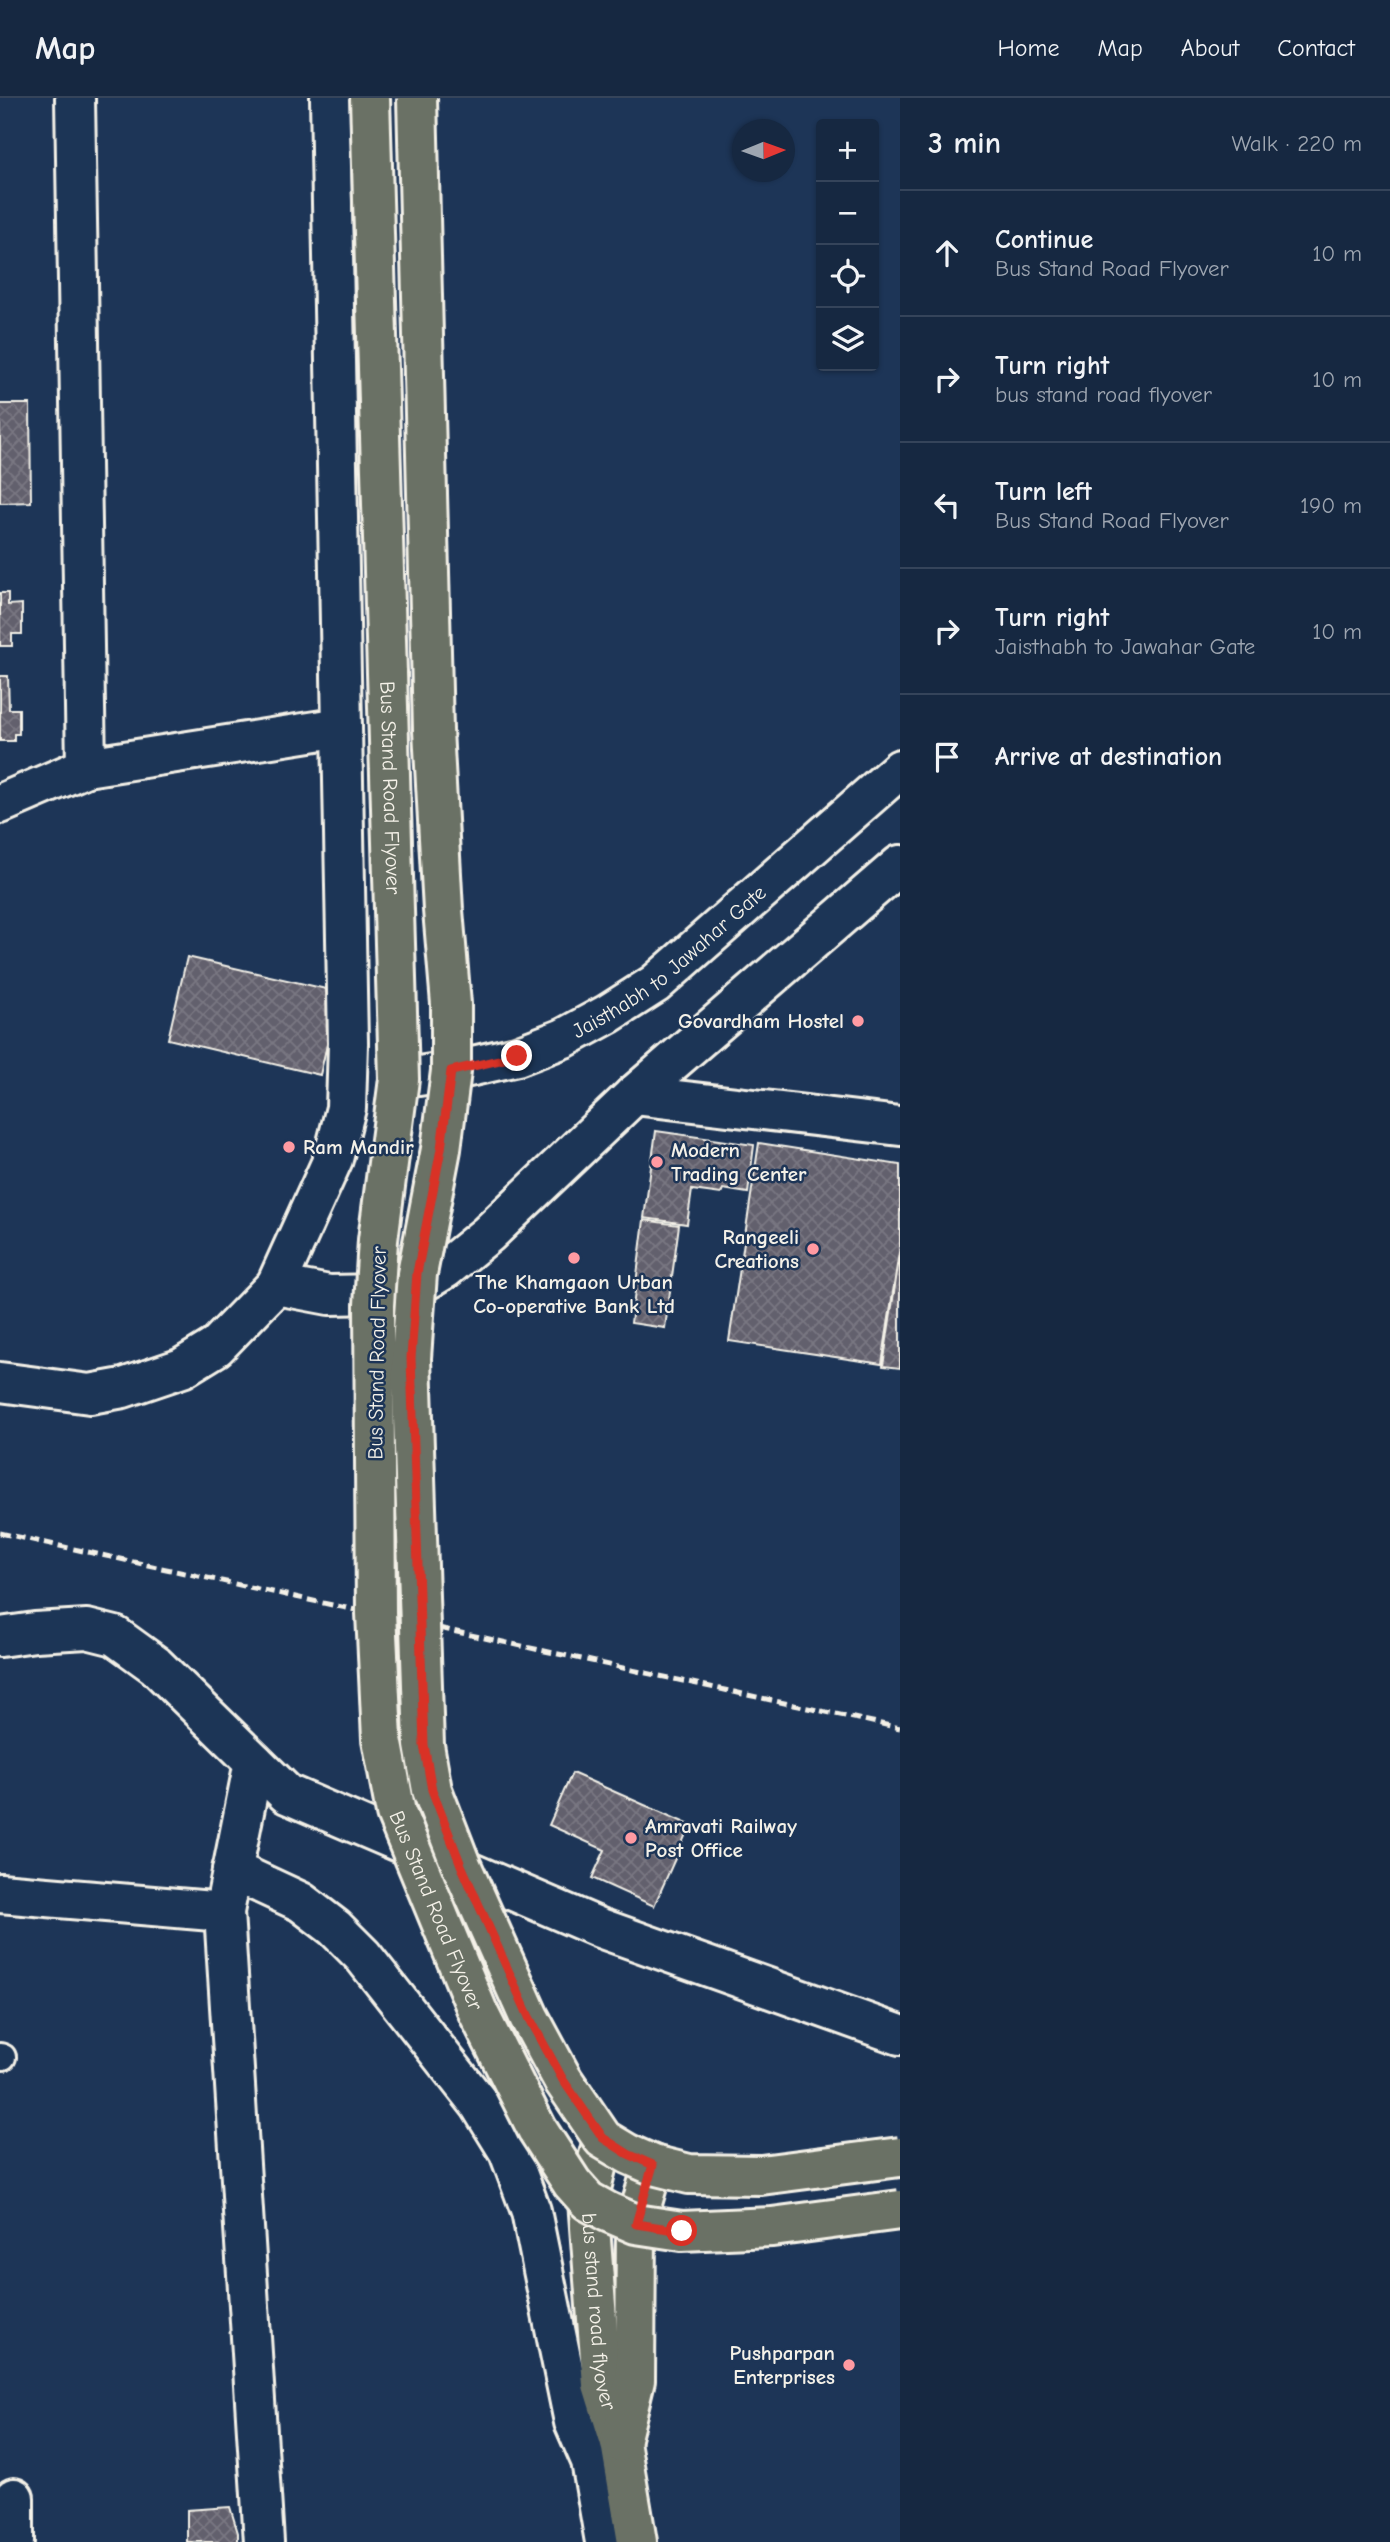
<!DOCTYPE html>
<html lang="en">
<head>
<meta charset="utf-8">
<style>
	body { margin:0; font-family:"Comic Neue",sans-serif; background:#1f3048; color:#f1f3f6 }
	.controls { position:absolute; right:21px; top:21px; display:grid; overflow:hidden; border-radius:7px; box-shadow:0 2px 5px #0004 }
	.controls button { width:63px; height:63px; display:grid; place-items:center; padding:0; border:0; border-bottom:2px solid #35445a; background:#162841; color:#f1f3f6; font:35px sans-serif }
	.compass { position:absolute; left:732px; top:21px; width:63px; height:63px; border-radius:50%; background:#162841; box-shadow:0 2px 5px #0004; rotate:89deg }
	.stop { position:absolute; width:21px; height:21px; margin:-16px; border:5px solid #d93025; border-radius:50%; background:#fff }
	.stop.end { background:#d93025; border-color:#fff; box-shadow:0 2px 7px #0008 }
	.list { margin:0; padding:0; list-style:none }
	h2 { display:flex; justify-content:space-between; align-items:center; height:91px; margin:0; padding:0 28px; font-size:30px }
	h2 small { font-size:23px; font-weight:400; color:#9ea6b1 }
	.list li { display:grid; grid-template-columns:46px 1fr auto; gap:21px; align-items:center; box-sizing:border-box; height:126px; padding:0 28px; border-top:2px solid #35445a }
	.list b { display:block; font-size:26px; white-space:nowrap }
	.list p { margin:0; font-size:23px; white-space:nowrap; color:#9ea6b1 }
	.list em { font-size:23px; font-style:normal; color:#9ea6b1 }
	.icon { flex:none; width:38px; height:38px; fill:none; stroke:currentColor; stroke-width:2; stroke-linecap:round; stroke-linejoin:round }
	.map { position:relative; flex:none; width:900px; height:2444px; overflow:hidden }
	header { display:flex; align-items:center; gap:42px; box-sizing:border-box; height:98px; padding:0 35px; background:#162841; border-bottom:2px solid #35445a }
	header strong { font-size:33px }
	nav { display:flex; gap:38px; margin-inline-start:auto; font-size:24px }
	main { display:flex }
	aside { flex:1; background:#162841 }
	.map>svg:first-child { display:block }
	.building { fill:url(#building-cross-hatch); stroke:#f4f1e8; stroke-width:2 }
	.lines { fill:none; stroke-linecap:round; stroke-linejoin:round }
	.service-casing { stroke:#f4f1e8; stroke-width:30 }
	.minor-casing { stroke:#f4f1e8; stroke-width:44 }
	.tertiary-casing { stroke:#f4f1e8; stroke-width:44 }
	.primary-casing { stroke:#f4f1e8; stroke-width:44 }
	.service { stroke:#1d3557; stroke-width:24 }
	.minor { stroke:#1d3557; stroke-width:38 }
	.tertiary { stroke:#1d3557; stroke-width:38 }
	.primary { stroke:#6b7165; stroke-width:38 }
	.rail { stroke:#f4f1e8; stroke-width:5; stroke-dasharray:10 5; stroke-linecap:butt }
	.primary-bridge-casing { stroke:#f4f1e8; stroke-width:44; stroke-linecap:butt }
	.primary-bridge { stroke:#6b7165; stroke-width:38 }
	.route { stroke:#d93025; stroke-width:9 }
	.poi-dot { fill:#ff9aa2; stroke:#1d3557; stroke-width:2.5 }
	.labels { text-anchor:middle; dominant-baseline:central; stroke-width:5; stroke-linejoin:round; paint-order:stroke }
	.street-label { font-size:21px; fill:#f4f1e8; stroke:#1d3557 }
	.poi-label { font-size:21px; font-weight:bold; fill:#f4f1e8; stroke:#1d3557; text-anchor:end }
</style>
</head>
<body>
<header>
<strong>Map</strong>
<nav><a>Home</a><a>Map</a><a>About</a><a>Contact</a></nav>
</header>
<main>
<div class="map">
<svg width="900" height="2444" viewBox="0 0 900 2444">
	<defs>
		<pattern id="building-cross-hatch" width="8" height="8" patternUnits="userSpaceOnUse" patternTransform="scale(1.75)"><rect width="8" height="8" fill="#62606d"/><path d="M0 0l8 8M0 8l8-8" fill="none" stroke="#797782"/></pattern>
	</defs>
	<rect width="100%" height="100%" fill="#1d3557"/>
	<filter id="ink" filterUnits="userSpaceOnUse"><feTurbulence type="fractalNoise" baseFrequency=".0143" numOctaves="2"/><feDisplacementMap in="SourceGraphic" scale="14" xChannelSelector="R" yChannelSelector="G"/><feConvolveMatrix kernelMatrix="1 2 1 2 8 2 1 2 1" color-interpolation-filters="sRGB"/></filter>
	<g filter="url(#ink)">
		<!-- building -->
		<g class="building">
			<polygon points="0,306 30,306 31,404 0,405"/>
			<polygon points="0,495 8,495 8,507 22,506 22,536 12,536 12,548 0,548"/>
			<polygon points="0,578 8,578 9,611 19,611 19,636 14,636 14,643 0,643"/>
			<polygon points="187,859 339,894 320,977 168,941"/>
			<polygon points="656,1033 754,1047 748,1095 723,1091 721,1096 692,1092 687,1126 644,1120"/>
			<polygon points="759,1045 900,1067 900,1148 882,1266 729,1243"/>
			<polygon points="644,1122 679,1127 665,1230 631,1225"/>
			<polygon points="900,1154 900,1270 883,1268"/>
			<polygon points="572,1675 690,1727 654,1808 592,1780 605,1752 549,1727"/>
			<polygon points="230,2409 238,2435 238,2444 187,2444 187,2412"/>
		</g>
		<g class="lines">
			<defs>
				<polyline id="service" points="0,1958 3,1959"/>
				<g id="minor">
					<polyline points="75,0 86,669"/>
					<polyline points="0,706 86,669 342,629"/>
					<polyline points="634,997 900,1028"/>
					<polyline points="276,1187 329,1197 380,1196 420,1186 445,1171 488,1136 634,997 900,767"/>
					<polyline points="0,1284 90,1296 123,1290 182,1270 216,1249 276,1187 333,1061 346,1010 348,945 330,0"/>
					<polyline points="254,1664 224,1814 264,2444"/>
					<polyline points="232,1772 301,1804 335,1830 363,1858 480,2007 509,2054 531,2113 574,2324 591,2363 605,2444"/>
					<polyline points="0,1795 224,1814"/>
					<polyline points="14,2444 14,2400"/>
				</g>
				<g id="tertiary">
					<path id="s1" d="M399,981L451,973L517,958L564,940L608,916L655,886L900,671"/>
					<polyline points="0,1539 35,1534 87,1531 115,1538 155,1567 287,1696 600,1830 900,1937"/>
				</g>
				<g id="primary">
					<path id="s2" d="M603,2041L588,2103L602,2286L620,2344L637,2444"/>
					<polyline points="620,2344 635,2282 636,2126 653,2067"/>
				</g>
			</defs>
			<!-- service casing -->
			<use href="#service" class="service-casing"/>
			<!-- minor casing -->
			<use href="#minor" class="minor-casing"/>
			<!-- tertiary casing -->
			<use href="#tertiary" class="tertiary-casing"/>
			<!-- primary casing -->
			<use href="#primary" class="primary-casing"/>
			<!-- service -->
			<use href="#service" class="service"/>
			<!-- minor -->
			<use href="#minor" class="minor"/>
			<!-- tertiary -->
			<use href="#tertiary" class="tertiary"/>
			<!-- primary -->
			<use href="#primary" class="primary"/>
			<!-- rail -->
			<polyline class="rail" points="0,1435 900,1630"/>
			<defs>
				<g id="primary-bridge">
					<path id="s3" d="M370,0L399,981L378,1142L374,1207L376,1515L382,1641L396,1715L478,1914L537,2031L572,2085L588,2103L608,2114L636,2126L682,2133L772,2129L900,2112"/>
					<polyline points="417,0 433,632 443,812 451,906 451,973 441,1051 417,1176 411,1260 424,1647 432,1692 461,1767 529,1919 563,1982 603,2041 628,2056 653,2067 689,2076 761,2077 900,2059"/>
				</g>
			</defs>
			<!-- primary-bridge casing -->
			<use href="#primary-bridge" class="primary-bridge-casing"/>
			<!-- primary-bridge -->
			<use href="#primary-bridge" class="primary-bridge"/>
		</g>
	</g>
	<g class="lines" filter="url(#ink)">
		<!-- route -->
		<polyline class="route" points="517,958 451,973 441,1051 417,1175 411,1260 424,1647 432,1692 461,1767 529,1919 563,1982 603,2040 628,2056 653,2067 636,2126 682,2133"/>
	</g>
	<!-- markers -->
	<g class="poi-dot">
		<circle cx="858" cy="923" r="7"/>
		<circle cx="289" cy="1049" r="7"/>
		<circle cx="657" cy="1064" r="7"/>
		<circle cx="813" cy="1151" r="7"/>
		<circle cx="574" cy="1160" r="7"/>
		<circle cx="631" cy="1740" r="7"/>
		<circle cx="849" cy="2267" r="7"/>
	</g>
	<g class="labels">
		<!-- street labels -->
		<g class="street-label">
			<text stroke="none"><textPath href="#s3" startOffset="690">Bus Stand Road Flyover</textPath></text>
			<text stroke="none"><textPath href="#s1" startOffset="301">Jaisthabh to Jawahar Gate</textPath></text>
			<text transform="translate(377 1255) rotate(-89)">Bus Stand Road Flyover</text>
			<text stroke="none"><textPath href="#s3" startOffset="1824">Bus Stand Road Flyover</textPath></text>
			<text stroke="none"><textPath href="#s2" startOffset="175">bus stand road flyover</textPath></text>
		</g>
		<!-- poi labels -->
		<g class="poi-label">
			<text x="844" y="923">Govardham Hostel</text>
			<text x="303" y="1049" text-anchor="start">Ram Mandir</text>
			<text x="671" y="1052" text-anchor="start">Modern<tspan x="671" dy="24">Trading Center</tspan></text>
			<text x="799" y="1139">Rangeeli<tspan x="799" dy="24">Creations</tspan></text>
			<text x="574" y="1184" text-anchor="middle">The Khamgaon Urban<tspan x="574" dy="24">Co-operative Bank Ltd</tspan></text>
			<text x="645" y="1728" text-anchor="start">Amravati Railway<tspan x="645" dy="24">Post Office</tspan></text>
			<text x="835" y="2255">Pushparpan<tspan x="835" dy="24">Enterprises</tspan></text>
		</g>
	</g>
</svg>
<div class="controls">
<button>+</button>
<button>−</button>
<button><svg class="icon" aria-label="locate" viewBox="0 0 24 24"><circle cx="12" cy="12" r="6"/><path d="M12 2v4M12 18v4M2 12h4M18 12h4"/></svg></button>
<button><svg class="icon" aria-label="layers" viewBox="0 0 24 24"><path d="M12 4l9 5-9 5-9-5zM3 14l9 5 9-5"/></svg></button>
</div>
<svg class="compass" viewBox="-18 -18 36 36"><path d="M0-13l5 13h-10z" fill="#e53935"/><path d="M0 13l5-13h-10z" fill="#9ea6b1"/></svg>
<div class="stop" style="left:682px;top:2133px"></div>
<div class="stop end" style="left:517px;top:958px"></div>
</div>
<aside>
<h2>3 min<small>Walk · 220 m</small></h2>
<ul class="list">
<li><svg class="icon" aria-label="ahead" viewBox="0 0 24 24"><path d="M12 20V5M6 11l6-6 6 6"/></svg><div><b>Continue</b><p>Bus Stand Road Flyover</p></div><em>10 m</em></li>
<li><svg class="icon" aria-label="right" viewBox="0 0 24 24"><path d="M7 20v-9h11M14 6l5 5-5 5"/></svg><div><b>Turn right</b><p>bus stand road flyover</p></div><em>10 m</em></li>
<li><svg class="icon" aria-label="left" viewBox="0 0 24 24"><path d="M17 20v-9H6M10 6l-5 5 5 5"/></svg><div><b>Turn left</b><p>Bus Stand Road Flyover</p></div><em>190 m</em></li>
<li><svg class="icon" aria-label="right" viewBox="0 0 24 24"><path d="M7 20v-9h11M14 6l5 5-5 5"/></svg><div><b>Turn right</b><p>Jaisthabh to Jawahar Gate</p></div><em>10 m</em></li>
<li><svg class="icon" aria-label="arrive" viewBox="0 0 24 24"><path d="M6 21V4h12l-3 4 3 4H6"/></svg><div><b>Arrive at destination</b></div></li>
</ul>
</aside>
</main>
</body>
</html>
